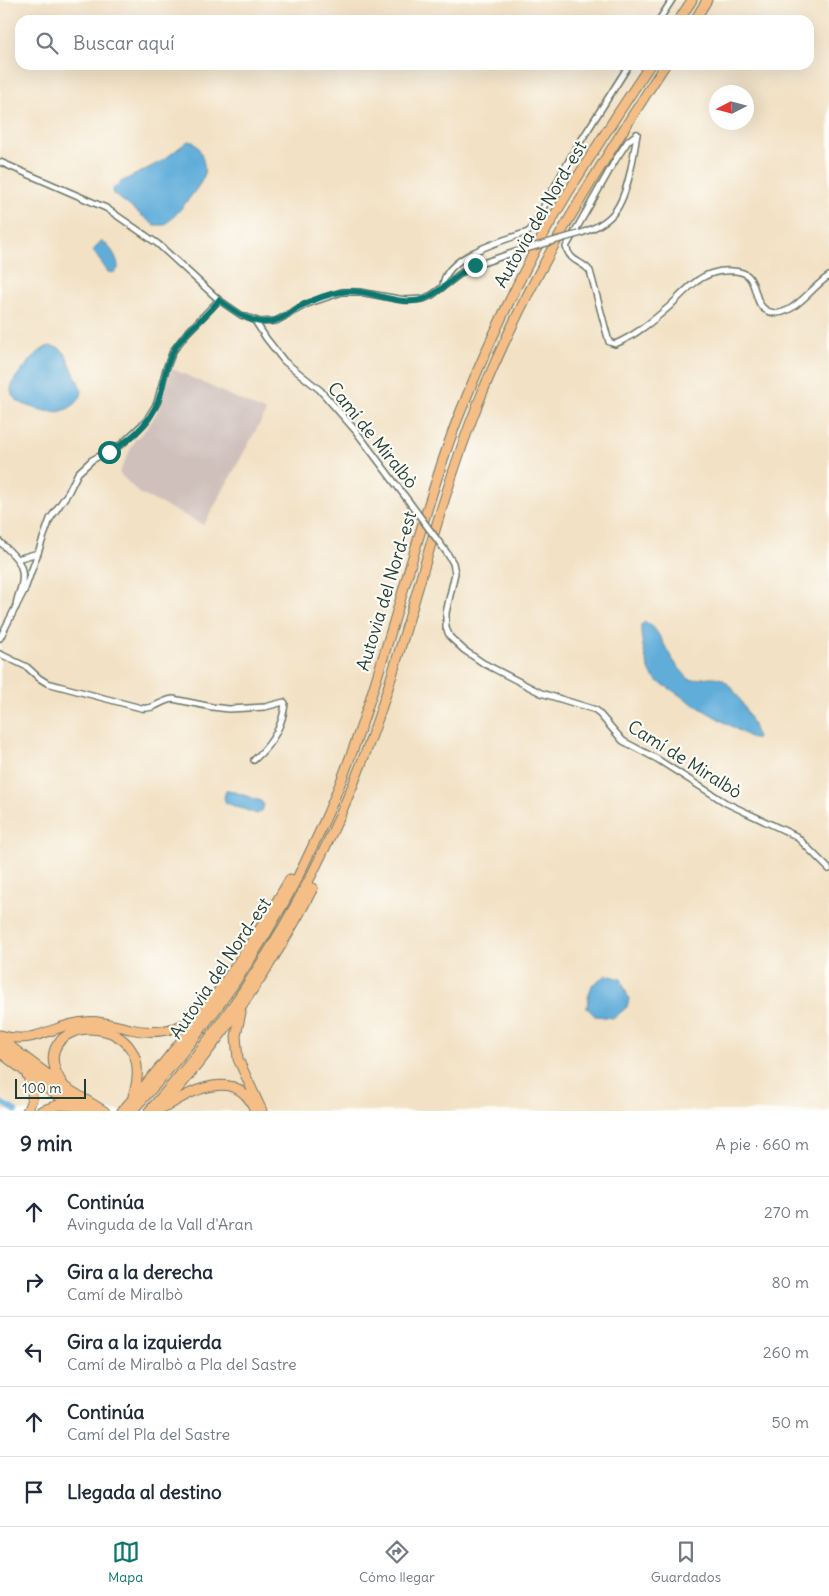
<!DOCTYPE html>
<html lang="es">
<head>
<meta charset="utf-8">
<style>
	body { margin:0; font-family:Delius,sans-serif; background:#f6f6f7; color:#1f2937 }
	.compass { position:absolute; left:709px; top:85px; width:45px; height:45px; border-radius:50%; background:#fff; box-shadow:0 5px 20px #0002; rotate:264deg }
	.scale { position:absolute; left:15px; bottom:12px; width:71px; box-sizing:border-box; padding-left:5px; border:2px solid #1f3d34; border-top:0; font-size:14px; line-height:18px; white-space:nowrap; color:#1f3d34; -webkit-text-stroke:4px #fdfcf7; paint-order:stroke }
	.stop { position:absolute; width:15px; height:15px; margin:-11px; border:4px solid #0f766e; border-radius:50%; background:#fff }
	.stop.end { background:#0f766e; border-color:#fff; box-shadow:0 1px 5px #0008 }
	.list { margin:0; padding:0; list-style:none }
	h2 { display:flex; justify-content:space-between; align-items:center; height:65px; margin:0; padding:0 20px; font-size:21px }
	h2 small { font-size:16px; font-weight:400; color:#747a83 }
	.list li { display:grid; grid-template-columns:32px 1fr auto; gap:15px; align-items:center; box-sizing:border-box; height:70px; padding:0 20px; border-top:1px solid #e0e1e3 }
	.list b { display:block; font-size:19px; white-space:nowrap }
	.list p { margin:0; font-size:16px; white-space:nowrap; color:#747a83 }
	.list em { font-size:16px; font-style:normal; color:#747a83 }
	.icon { flex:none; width:28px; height:28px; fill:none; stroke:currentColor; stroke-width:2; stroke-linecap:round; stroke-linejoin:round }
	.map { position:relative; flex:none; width:829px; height:1111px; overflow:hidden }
	.search { position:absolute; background:#fff; box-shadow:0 5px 20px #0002; left:15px; right:15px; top:15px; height:55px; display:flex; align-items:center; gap:12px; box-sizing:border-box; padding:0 18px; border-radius:15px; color:#747a83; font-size:19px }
	.sheet { height:415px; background:#fff }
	nav { display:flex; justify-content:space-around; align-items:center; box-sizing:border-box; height:70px; border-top:1px solid #e0e1e3; background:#fff; font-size:14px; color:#747a83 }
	nav a { display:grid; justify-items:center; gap:2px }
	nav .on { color:#0f766e }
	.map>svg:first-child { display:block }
	.industrial { fill:#cfc0bb }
	.water { fill:#61adda; stroke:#407587 }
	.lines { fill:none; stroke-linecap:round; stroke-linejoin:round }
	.canal { stroke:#61adda; stroke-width:5 }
	.minor-casing { stroke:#697666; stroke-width:8 }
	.primary-casing { stroke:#697666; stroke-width:10 }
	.motorway-casing { stroke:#697666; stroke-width:11 }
	.minor { stroke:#fff; stroke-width:5 }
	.primary { stroke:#f6be87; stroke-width:8 }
	.motorway { stroke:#f6be87; stroke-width:9 }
	.minor-bridge-casing { stroke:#697666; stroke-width:8; stroke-linecap:butt }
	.minor-bridge { stroke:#fff; stroke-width:5 }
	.route { stroke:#0f766e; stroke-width:6 }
	.labels { text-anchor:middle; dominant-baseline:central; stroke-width:4.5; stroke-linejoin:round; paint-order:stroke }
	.street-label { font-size:18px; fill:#1f3d34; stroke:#fdfcf7 }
</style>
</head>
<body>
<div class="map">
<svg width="829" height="1111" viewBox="0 0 829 1111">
	<rect width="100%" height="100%" fill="#fdfcf7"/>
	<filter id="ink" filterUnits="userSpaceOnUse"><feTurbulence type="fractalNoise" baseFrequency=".02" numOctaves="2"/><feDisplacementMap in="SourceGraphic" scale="10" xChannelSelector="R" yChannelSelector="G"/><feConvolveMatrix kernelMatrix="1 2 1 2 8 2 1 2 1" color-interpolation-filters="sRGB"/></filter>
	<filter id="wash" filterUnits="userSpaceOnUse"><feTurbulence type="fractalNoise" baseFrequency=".0096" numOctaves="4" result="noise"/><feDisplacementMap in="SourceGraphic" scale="20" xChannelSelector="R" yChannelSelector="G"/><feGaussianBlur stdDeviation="1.12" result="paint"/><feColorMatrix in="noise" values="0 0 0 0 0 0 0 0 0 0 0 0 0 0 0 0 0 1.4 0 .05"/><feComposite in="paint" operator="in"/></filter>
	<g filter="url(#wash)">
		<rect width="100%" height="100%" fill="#f2e1c4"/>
		<!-- industrial -->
		<polygon class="industrial" points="171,368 266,412 204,525 139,493 119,473 135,440 148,427 159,408"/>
		<!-- water -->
		<g class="water">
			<path d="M188,141C195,141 198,147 201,153C203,160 206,169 204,176C200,187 174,218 165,225H154L114,194L113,189L119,183L162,161Z"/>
			<path d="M101,241C110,245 119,259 118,269L113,273L108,272L93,251Z"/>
			<path d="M49,346L59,348L65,353L82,391C81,397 79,400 75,404C60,416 47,412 31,407C6,399 6,387 23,369C30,361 38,350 49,346Z"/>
			<path d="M645,622C657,625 666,650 673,660C678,667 683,673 689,679L692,680C701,679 709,675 719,678C734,682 755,724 757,739H753C725,722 696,707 669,688C664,685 657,682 653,677C646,667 640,637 641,625Z"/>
			<polygon points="226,790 229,790 261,801 264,805 262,811 257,814 226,803 224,798"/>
			<polygon points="607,975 621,979 629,999 627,1007 614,1018 595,1016 587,1008 588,998 592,985"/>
		</g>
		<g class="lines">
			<!-- canal -->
			<polyline class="canal" points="0,1102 16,1111"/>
		</g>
	</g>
	<g filter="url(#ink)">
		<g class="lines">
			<defs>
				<g id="minor">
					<polyline points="659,20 672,0"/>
					<path d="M637,134L628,141L616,159L566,247C571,263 581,260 590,271L609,342L615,344C635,336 655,319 671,305C682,294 697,277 713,273C722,270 743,269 749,277C758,288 754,307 770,312C776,314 782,313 788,310C802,303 814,286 829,276"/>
					<polyline points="0,162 106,208 158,244 219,300 241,315 260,322 276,321 307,304 342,292 359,292 405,300 423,299 432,295 468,268 515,252"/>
					<path d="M578,234C613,223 622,208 630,173C633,160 635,147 637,134"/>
					<path d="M443,286C444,256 504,240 528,232L532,228L572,155L629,65"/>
					<polyline points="255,321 266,338 284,361 320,390 355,430 410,503"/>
					<path d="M0,542C15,556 27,565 21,587C19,594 16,600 16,607"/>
					<polyline points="447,553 453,563 455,573 446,613 446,628 450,637 464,650 483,663 541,693 596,710 623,741 657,759 726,803 796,836 829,869"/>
					<polyline points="17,559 38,553"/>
					<polyline points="0,638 25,589 50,519 68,493 78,473 92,460 122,444 146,421 157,403 166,369 173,351 186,334 219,300"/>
					<path d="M0,654L27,667L39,678L47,683L141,708C155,710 161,700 173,699L212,707L229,709L265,707L284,702L285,703C283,726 271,745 254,760"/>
				</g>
				<g id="primary">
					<polyline points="0,1038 64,1086 105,1111"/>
					<polyline points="0,1046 53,1086 93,1111"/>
					<polyline points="0,1053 51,1092 82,1111"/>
				</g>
				<g id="motorway">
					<polyline points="679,20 692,0"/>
					<polyline points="695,20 707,0"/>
					<polyline points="241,1012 236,1036 238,1059 262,1111"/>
					<path d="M0,1035C35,1046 53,1024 85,1022C100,1020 116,1026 130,1029C155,1035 179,1030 199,1015"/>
					<path d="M26,1073C34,1087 35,1097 27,1111"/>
					<path d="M64,1086C13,1013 164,1004 133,1096"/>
					<path d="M166,1107C193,1089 239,1067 255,1111"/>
					<polyline points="41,1111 58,1105 73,1106"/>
					<path d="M122,1111C187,1040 242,962 290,879"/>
					<path d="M132,1111C208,1029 273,935 319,833C342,783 361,730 377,677C404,593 425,506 456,423C482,357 512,292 546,230C578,174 614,119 650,65"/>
					<path d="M149,1111C250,999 325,869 375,727C412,621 436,510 477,406C526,282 593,176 665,65"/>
					<path d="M159,1111C218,1043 272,969 313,888"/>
				</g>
			</defs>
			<!-- minor casing -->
			<use href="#minor" class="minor-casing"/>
			<!-- primary casing -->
			<use href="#primary" class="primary-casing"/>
			<!-- motorway casing -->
			<use href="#motorway" class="motorway-casing"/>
			<!-- minor -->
			<use href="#minor" class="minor"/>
			<!-- primary -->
			<use href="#primary" class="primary"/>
			<!-- motorway -->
			<use href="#motorway" class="motorway"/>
			<defs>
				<g id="minor-bridge">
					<polyline points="515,252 578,234"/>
					<polyline points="410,503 447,553"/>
				</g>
			</defs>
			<!-- minor-bridge casing -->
			<use href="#minor-bridge" class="minor-bridge-casing"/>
			<!-- minor-bridge -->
			<use href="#minor-bridge" class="minor-bridge"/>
		</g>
	</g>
	<g class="lines" filter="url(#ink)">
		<!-- route -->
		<path class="route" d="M109,452C133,439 154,419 161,392C164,377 167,362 175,348C187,329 206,318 219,300C234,310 249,323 267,322C280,322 290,312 301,306C313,300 328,294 341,292C368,287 399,308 424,299C443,292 456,273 475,265"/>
	</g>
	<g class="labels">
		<!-- street labels -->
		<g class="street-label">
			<text transform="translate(540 214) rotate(-60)">Autovia del Nord-est</text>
			<text transform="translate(373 435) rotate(51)">Camí de Miralbò</text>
			<text transform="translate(386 591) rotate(-73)">Autovia del Nord-est</text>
			<text transform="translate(685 759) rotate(32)">Camí de Miralbò</text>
			<text transform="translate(220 968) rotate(-56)">Autovia del Nord-est</text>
		</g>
	</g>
</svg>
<svg class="compass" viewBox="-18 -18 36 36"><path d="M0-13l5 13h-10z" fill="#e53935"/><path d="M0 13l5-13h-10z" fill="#747a83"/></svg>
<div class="scale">100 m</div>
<div class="stop" style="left:109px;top:452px"></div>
<div class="stop end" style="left:475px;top:265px"></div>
<div class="search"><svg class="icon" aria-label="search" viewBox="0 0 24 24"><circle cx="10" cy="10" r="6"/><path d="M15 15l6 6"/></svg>Buscar aquí</div>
</div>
<section class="sheet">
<h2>9 min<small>A pie · 660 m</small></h2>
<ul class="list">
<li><svg class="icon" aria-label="ahead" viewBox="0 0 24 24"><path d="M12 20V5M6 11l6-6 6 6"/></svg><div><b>Continúa</b><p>Avinguda de la Vall d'Aran</p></div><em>270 m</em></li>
<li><svg class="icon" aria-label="right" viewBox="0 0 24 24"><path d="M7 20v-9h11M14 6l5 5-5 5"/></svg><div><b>Gira a la derecha</b><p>Camí de Miralbò</p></div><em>80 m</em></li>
<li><svg class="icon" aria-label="left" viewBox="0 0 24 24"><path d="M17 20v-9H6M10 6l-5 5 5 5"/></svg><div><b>Gira a la izquierda</b><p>Camí de Miralbò a Pla del Sastre</p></div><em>260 m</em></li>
<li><svg class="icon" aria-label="ahead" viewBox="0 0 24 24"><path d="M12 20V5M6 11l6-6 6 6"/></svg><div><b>Continúa</b><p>Camí del Pla del Sastre</p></div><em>50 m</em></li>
<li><svg class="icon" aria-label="arrive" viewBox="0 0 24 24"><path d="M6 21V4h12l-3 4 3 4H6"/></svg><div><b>Llegada al destino</b></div></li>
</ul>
</section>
<nav>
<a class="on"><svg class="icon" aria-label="map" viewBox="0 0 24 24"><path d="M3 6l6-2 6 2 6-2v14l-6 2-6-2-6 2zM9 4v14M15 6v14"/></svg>Mapa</a>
<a><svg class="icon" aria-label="directions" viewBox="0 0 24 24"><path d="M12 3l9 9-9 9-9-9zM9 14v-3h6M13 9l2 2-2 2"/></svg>Cómo llegar</a>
<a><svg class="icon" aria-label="saved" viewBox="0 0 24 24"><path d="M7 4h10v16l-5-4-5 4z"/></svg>Guardados</a>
</nav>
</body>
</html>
